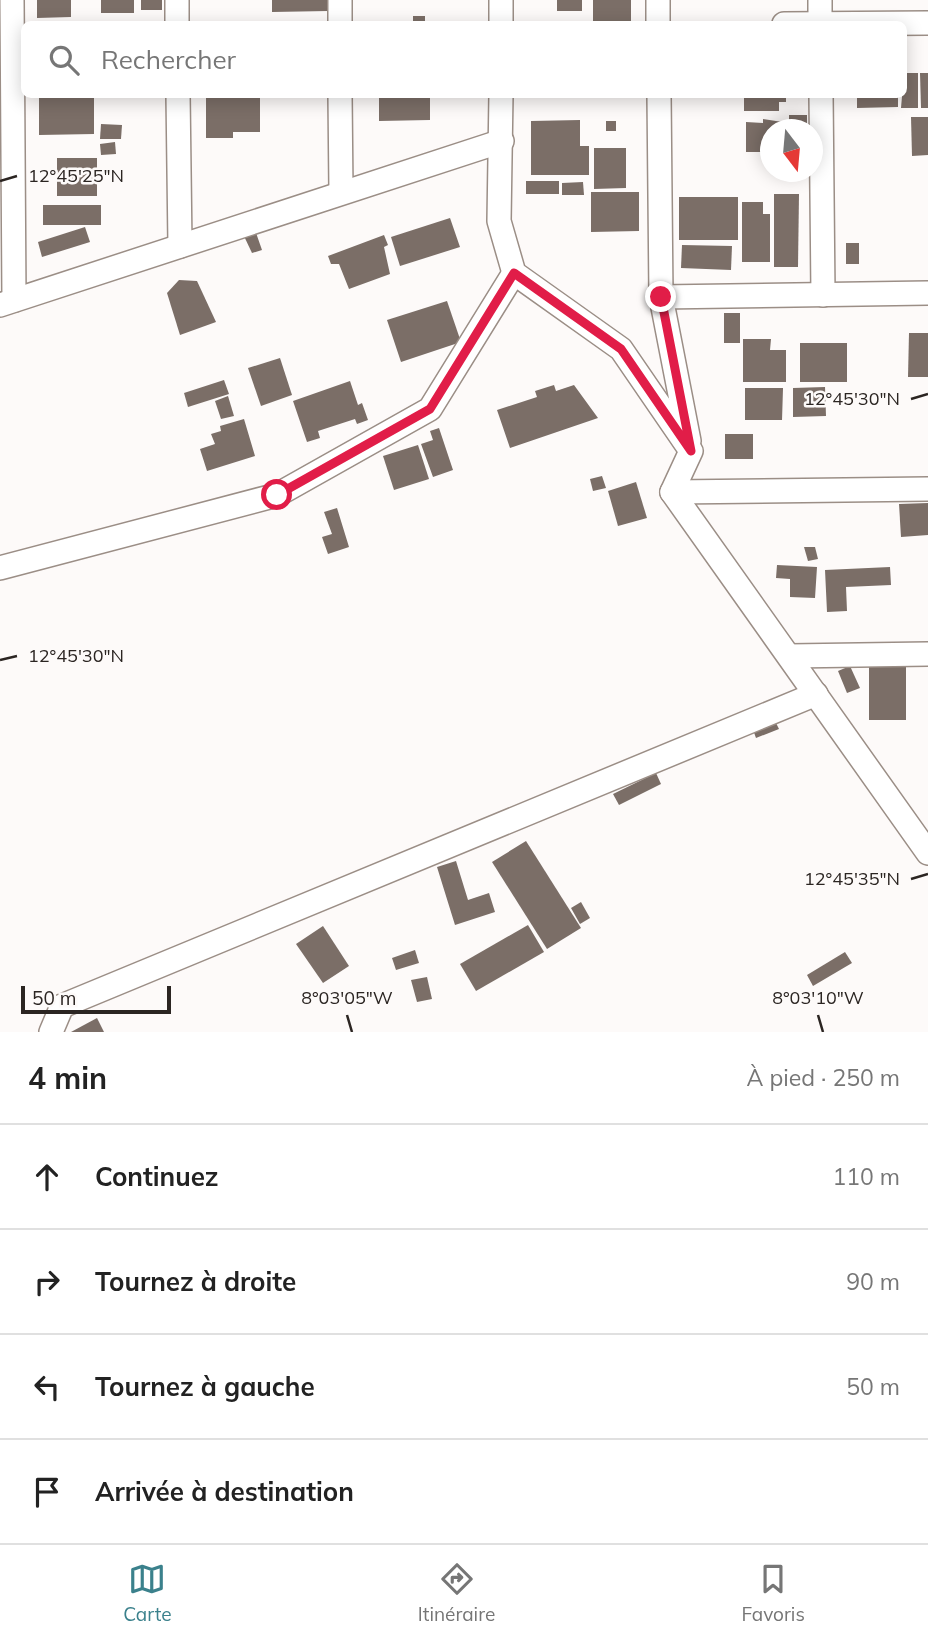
<!DOCTYPE html>
<html lang="fr">
<head>
<meta charset="utf-8">
<style>
	body { margin:0; font-family:Mulish,sans-serif; background:#f2f2f2; color:#222 }
	.compass { position:absolute; left:760px; top:119px; width:63px; height:63px; border-radius:50%; background:#fff; box-shadow:0 4px 18px #0003; rotate:164deg }
	.scale { position:absolute; left:21px; bottom:18px; width:150px; box-sizing:border-box; padding-left:7px; border:4px solid #2b2522; border-top:0; font-size:19px; line-height:24px; white-space:nowrap; color:#2b2522; -webkit-text-stroke:5px #fdfaf9; paint-order:stroke }
	.stop { position:absolute; width:21px; height:21px; margin:-16px; border:5px solid #e11d48; border-radius:50%; background:#fff }
	.stop.end { background:#e11d48; border-color:#fff; box-shadow:0 2px 7px #0008 }
	.list { margin:0; padding:0; list-style:none }
	h2 { display:flex; justify-content:space-between; align-items:center; height:91px; margin:0; padding:0 28px; font-size:30px }
	h2 small { font-size:23px; font-weight:400; color:#767676 }
	.list li { display:grid; grid-template-columns:46px 1fr auto; gap:21px; align-items:center; box-sizing:border-box; height:105px; padding:0 28px; border-top:2px solid #e0e0e0 }
	.list b { display:block; font-size:26px; white-space:nowrap }
	.list em { font-size:23px; font-style:normal; color:#767676 }
	.icon { flex:none; width:38px; height:38px; fill:none; stroke:currentColor; stroke-width:2; stroke-linecap:round; stroke-linejoin:round }
	.map { position:relative; flex:none; width:928px; height:1032px; overflow:hidden }
	.search { position:absolute; background:#fff; box-shadow:0 4px 18px #0003; left:21px; right:21px; top:21px; height:77px; display:flex; align-items:center; gap:18px; box-sizing:border-box; padding:0 24px; border-radius:10px; color:#767676; font-size:26px }
	.sheet { height:511px; background:#fff }
	nav { display:flex; justify-content:space-around; align-items:center; box-sizing:border-box; height:98px; border-top:2px solid #e0e0e0; background:#fff; font-size:19px; color:#767676 }
	nav a { display:grid; justify-items:center; gap:4px }
	nav .on { color:#3b818c }
	.map>svg:first-child { display:block }
	.building { fill:#7b6e67 }
	.lines { fill:none; stroke-linecap:round; stroke-linejoin:round }
	.minor-casing { stroke:#9b8e86; stroke-width:26 }
	.minor { stroke:#fff; stroke-width:23 }
	.route { stroke:#e11d48; stroke-width:9 }
	.ticks { fill:none; stroke:#2b2522; stroke-width:2.5 }
	.ticks-label { font-size:18px; text-anchor:middle; fill:#2b2522; stroke:#fdfaf9; stroke-width:5; stroke-linejoin:round; paint-order:stroke }
</style>
</head>
<body>
<div class="map">
<svg width="928" height="1032" viewBox="0 0 928 1032">
	<rect width="100%" height="100%" fill="#fdfaf9"/>
	<!-- building -->
	<g class="building">
		<polygon points="37,0 71,0 71,17 37,18"/>
		<rect x="101" y="0" width="33" height="13"/>
		<rect x="141" y="0" width="21" height="10"/>
		<polygon points="272,0 328,0 328,11 272,12"/>
		<rect x="557" y="0" width="25" height="11"/>
		<polygon points="593,0 631,0 631,23 593,24"/>
		<rect x="413" y="16" width="12" height="8"/>
		<rect x="58" y="21" width="39" height="3"/>
		<polygon points="904,73 918,73 918,108 901,108"/>
		<polygon points="920,73 928,73 928,108 921,108"/>
		<polygon points="206,94 260,94 260,132 233,132 233,138 206,138"/>
		<polygon points="379,94 430,94 430,120 379,121"/>
		<polygon points="744,94 786,94 786,102 779,102 779,111 744,111"/>
		<polygon points="857,94 898,94 898,107 857,108"/>
		<polygon points="94,95 94,134 39,135 39,96"/>
		<polygon points="789,115 807,115 807,130 771,130 771,152 746,152 746,122 763,123 763,119 789,123"/>
		<polygon points="911,117 928,117 928,155 912,156"/>
		<polygon points="580,120 580,146 589,146 589,175 531,175 531,121"/>
		<rect x="606" y="121" width="10" height="10"/>
		<polygon points="101,124 122,125 121,139 100,139"/>
		<polygon points="115,142 116,154 101,155 100,144"/>
		<polygon points="594,148 626,148 626,188 594,189"/>
		<rect x="57" y="158" width="40" height="38"/>
		<rect x="526" y="181" width="33" height="13"/>
		<polygon points="583,182 584,195 562,195 562,183"/>
		<polygon points="591,192 639,192 639,231 591,232"/>
		<polygon points="774,194 799,194 798,267 774,267"/>
		<rect x="679" y="197" width="59" height="43"/>
		<polygon points="742,202 763,202 763,214 770,214 770,262 742,262"/>
		<rect x="43" y="205" width="58" height="20"/>
		<polygon points="450,218 460,247 400,266 391,237"/>
		<polygon points="85,227 90,242 42,257 38,242"/>
		<polygon points="255,230 262,250 252,253 243,234"/>
		<polygon points="384,235 388,245 384,247 390,274 349,289 339,264 331,264 328,256"/>
		<rect x="846" y="243" width="13" height="21"/>
		<polygon points="682,245 732,246 731,270 681,268"/>
		<polygon points="179,280 197,281 216,322 180,335 167,293"/>
		<polygon points="447,301 461,342 401,362 387,320"/>
		<rect x="724" y="313" width="16" height="30"/>
		<polygon points="909,333 928,333 928,377 908,377"/>
		<polygon points="743,339 771,339 770,350 786,350 786,382 743,382"/>
		<rect x="800" y="343" width="47" height="39"/>
		<polygon points="280,358 292,395 261,406 248,368"/>
		<polygon points="224,380 229,394 188,407 184,393"/>
		<polygon points="350,381 358,405 362,403 368,420 357,424 355,419 318,431 320,438 307,442 293,401"/>
		<polygon points="554,385 556,391 574,385 598,418 510,448 497,410 537,397 535,391"/>
		<polygon points="825,387 826,416 793,417 793,388"/>
		<polygon points="745,388 783,388 782,420 745,420"/>
		<polygon points="228,396 234,416 221,419 215,401"/>
		<polygon points="244,419 255,456 207,471 200,449 215,444 211,434 221,431 220,426"/>
		<polygon points="439,428 453,470 433,477 421,444 433,440 430,431"/>
		<rect x="725" y="434" width="28" height="25"/>
		<polygon points="418,445 429,479 394,490 383,456"/>
		<polygon points="602,476 606,488 593,491 590,479"/>
		<polygon points="636,482 647,518 618,526 608,491"/>
		<polygon points="928,503 928,535 901,537 899,504"/>
		<polygon points="337,508 349,547 328,554 322,537 332,534 324,512"/>
		<polygon points="804,547 815,547 818,559 808,561"/>
		<polygon points="777,565 817,567 815,598 790,597 790,579 776,578"/>
		<polygon points="890,567 891,585 846,587 847,611 827,612 825,570"/>
		<rect x="869" y="663" width="37" height="57"/>
		<polygon points="850,666 860,688 847,693 838,671"/>
		<polygon points="774,719 779,729 756,738 752,727"/>
		<polygon points="656,773 661,784 619,805 613,794"/>
		<polygon points="526,841 581,928 547,949 492,862"/>
		<polygon points="456,861 468,900 489,893 495,912 455,925 437,867"/>
		<polygon points="581,902 590,918 580,924 571,908"/>
		<polygon points="528,925 544,952 476,991 460,964"/>
		<polygon points="323,926 349,966 323,983 296,944"/>
		<polygon points="415,950 419,963 396,970 392,958"/>
		<polygon points="845,952 852,963 813,986 807,975"/>
		<polygon points="427,977 432,999 417,1002 411,980"/>
		<polygon points="97,1018 104,1032 71,1032"/>
	</g>
	<g class="lines">
		<defs>
			<g id="minor">
				<polyline points="12,0 14,300"/>
				<polyline points="177,0 177,24"/>
				<polyline points="340,0 340,24"/>
				<polyline points="501,0 501,24"/>
				<polyline points="658,0 658,24"/>
				<polyline points="820,0 820,24"/>
				<polyline points="784,24 928,23"/>
				<polyline points="178,94 180,246"/>
				<polyline points="340,94 341,192"/>
				<polyline points="501,94 499,221 514,273 621,349 691,451 672,492 928,853"/>
				<polyline points="659,94 661,297 689,441"/>
				<polyline points="821,94 823,295"/>
				<polyline points="661,297 928,293"/>
				<polyline points="0,305 502,141"/>
				<polyline points="672,492 928,489"/>
				<polyline points="0,568 277,495 430,409 514,273"/>
				<polyline points="790,656 928,654"/>
				<polyline points="51,1032 62,1006 816,694"/>
			</g>
		</defs>
		<!-- minor casing -->
		<use href="#minor" class="minor-casing"/>
		<!-- minor -->
		<use href="#minor" class="minor"/>
	</g>
	<g class="lines">
		<!-- route -->
		<polyline class="route" points="277,495 430,409 514,273 621,349 691,451 661,297"/>
	</g>
	<!-- ticks -->
	<path class="ticks" d="M0,181L17,176M911,399L928,394M0,660L17,656M911,879L928,874M347,1015L352,1032M818,1015L823,1032"/>
	<g class="ticks-label">
		<text x="76" y="182">12°45'25"N</text>
		<text x="852" y="405">12°45'30"N</text>
		<text x="76" y="662">12°45'30"N</text>
		<text x="852" y="885">12°45'35"N</text>
		<text x="347" y="1004">8°03'05"W</text>
		<text x="818" y="1004">8°03'10"W</text>
	</g>
</svg>
<svg class="compass" viewBox="-18 -18 36 36"><path d="M0-13l5 13h-10z" fill="#e53935"/><path d="M0 13l5-13h-10z" fill="#767676"/></svg>
<div class="scale">50 m</div>
<div class="stop" style="left:277px;top:495px"></div>
<div class="stop end" style="left:661px;top:297px"></div>
<div class="search"><svg class="icon" aria-label="search" viewBox="0 0 24 24"><circle cx="10" cy="10" r="6"/><path d="M15 15l6 6"/></svg>Rechercher</div>
</div>
<section class="sheet">
<h2>4 min<small>À pied · 250 m</small></h2>
<ul class="list">
<li><svg class="icon" aria-label="ahead" viewBox="0 0 24 24"><path d="M12 20V5M6 11l6-6 6 6"/></svg><div><b>Continuez</b></div><em>110 m</em></li>
<li><svg class="icon" aria-label="right" viewBox="0 0 24 24"><path d="M7 20v-9h11M14 6l5 5-5 5"/></svg><div><b>Tournez à droite</b></div><em>90 m</em></li>
<li><svg class="icon" aria-label="left" viewBox="0 0 24 24"><path d="M17 20v-9H6M10 6l-5 5 5 5"/></svg><div><b>Tournez à gauche</b></div><em>50 m</em></li>
<li><svg class="icon" aria-label="arrive" viewBox="0 0 24 24"><path d="M6 21V4h12l-3 4 3 4H6"/></svg><div><b>Arrivée à destination</b></div></li>
</ul>
</section>
<nav>
<a class="on"><svg class="icon" aria-label="map" viewBox="0 0 24 24"><path d="M3 6l6-2 6 2 6-2v14l-6 2-6-2-6 2zM9 4v14M15 6v14"/></svg>Carte</a>
<a><svg class="icon" aria-label="directions" viewBox="0 0 24 24"><path d="M12 3l9 9-9 9-9-9zM9 14v-3h6M13 9l2 2-2 2"/></svg>Itinéraire</a>
<a><svg class="icon" aria-label="saved" viewBox="0 0 24 24"><path d="M7 4h10v16l-5-4-5 4z"/></svg>Favoris</a>
</nav>
</body>
</html>
